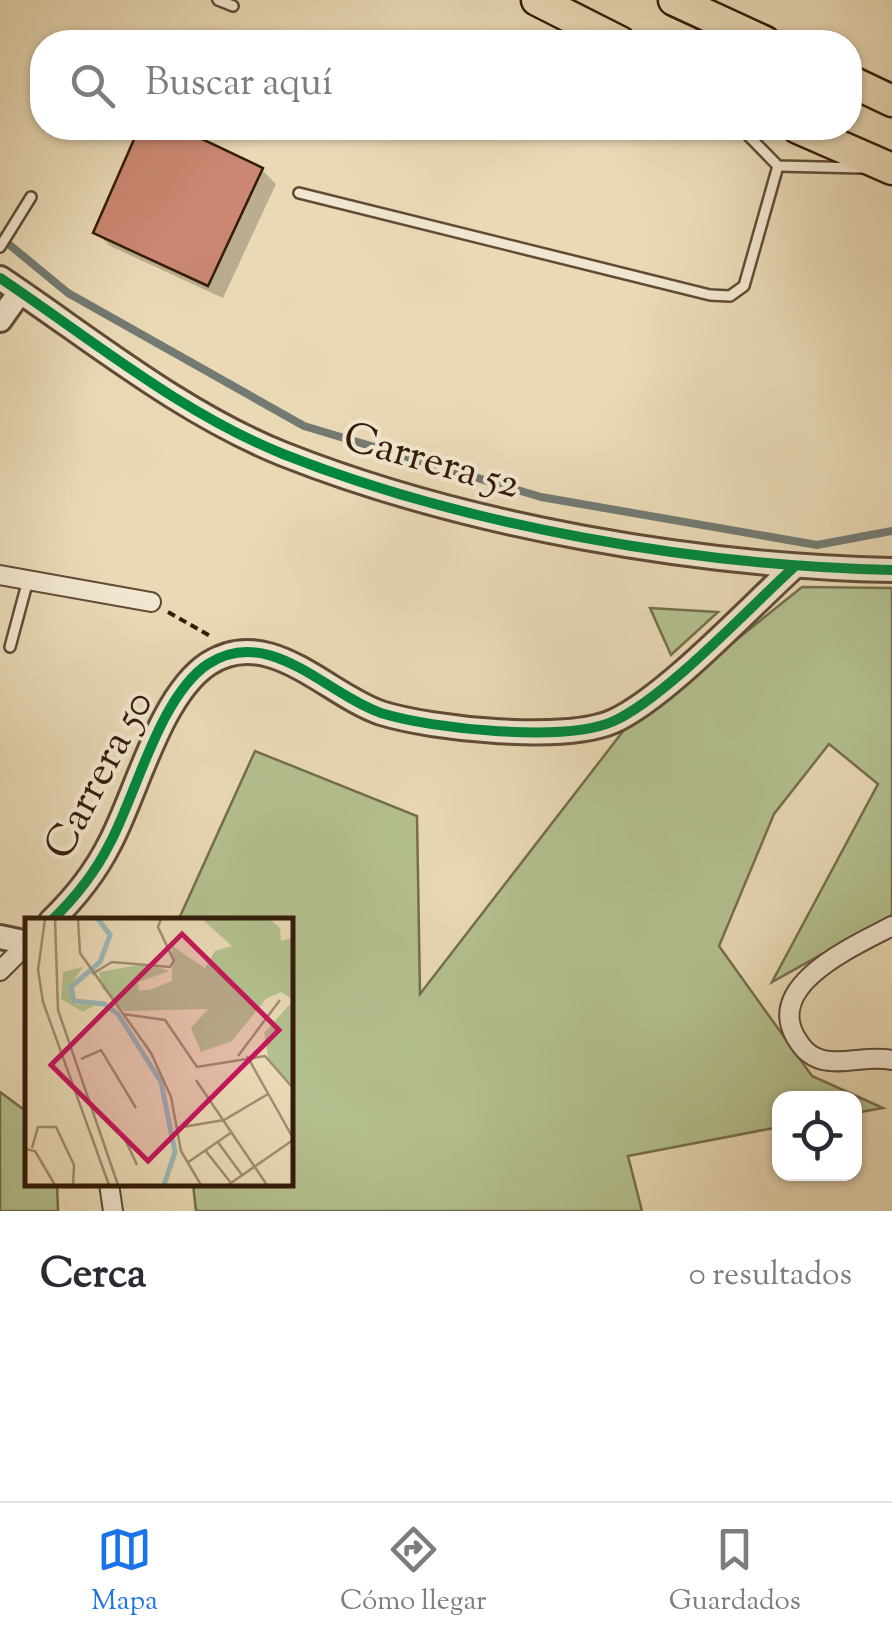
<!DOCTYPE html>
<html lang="es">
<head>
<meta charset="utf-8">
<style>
	body { margin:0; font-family:"Sorts Mill Goudy",serif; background:#f2f2f3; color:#2b2b33 }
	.controls { position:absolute; right:30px; bottom:30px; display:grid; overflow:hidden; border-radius:20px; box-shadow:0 2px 8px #0004 }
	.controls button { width:90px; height:90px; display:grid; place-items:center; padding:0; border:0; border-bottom:2px solid #e1e1e2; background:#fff; color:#2b2b33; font:50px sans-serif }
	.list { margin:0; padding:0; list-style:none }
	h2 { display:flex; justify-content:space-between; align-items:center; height:130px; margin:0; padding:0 40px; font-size:42px }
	h2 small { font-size:32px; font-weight:400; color:#7c7c81 }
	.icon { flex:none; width:55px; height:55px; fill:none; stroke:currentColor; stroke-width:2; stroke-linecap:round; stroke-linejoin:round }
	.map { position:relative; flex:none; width:892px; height:1211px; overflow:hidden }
	.search { position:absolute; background:#fff; box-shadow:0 2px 8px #0004; left:30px; right:30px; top:30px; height:110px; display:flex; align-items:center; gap:25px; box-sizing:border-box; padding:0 35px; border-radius:40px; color:#7c7c81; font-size:38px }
	.sheet { height:290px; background:#fff }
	nav { display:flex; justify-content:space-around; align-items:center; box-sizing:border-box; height:140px; border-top:2px solid #e1e1e2; background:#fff; font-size:28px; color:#7c7c81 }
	nav a { display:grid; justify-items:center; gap:5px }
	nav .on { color:#1a73e8 }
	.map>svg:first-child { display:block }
	.green { fill:#b4c08f; stroke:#746e4c; stroke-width:2.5 }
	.shadow { fill:#0003 }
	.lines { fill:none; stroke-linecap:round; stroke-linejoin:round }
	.stream { stroke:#727a72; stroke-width:8 }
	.building { fill:#cb8772; stroke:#341c0a; stroke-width:2.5 }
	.service-casing { stroke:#614b35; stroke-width:14 }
	.minor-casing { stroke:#614b35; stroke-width:22 }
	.tertiary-casing { stroke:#614b35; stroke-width:28 }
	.trunk-casing { stroke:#341c0a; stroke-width:35 }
	.path { stroke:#341c0a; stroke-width:4; stroke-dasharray:8 5; stroke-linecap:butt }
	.service { stroke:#f1e6cf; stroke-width:9 }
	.minor { stroke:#f1e6cf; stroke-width:18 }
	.tertiary { stroke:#f1e6cf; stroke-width:22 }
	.trunk { stroke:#e9d9b5; stroke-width:30 }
	.cycleway-casing { stroke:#f1e6cf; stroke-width:16 }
	.cycleway { stroke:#00873e; stroke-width:10 }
	.labels { text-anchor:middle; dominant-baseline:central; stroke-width:8; stroke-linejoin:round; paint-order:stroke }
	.street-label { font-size:42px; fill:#341c0a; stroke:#f1e6cf }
	.inset-river { fill:none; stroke:#9bb8b7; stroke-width:5 }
	.inset-road { fill:none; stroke:#a18d71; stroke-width:2.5 }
	.view { fill:#c2185b; fill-opacity:0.15; stroke:#c2185b; stroke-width:5 }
	.inset-edge { fill:none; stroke:#341c0a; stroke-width:5 }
</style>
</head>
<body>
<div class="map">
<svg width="892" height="1211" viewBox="0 0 892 1211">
	<rect width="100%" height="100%" fill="#e9d9b5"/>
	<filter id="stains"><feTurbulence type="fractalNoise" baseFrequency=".002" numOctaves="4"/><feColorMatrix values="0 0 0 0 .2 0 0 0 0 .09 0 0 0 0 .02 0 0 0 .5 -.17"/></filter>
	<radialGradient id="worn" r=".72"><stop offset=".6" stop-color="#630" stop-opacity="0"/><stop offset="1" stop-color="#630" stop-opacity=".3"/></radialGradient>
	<!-- green -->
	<g class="green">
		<polygon points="802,587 892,588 892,915 772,982 878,784 829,744 774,814 719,946 812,1076 883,1108 855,1113 854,1098 780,1098 779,1127 628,1156 642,1211 196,1211 193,1184 290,1184 290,921 178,921 255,751 417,816 420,994 624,730"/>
		<polygon points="650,608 718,612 671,655"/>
		<polygon points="0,1092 27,1112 28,1184 57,1184 58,1211 0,1211"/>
	</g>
	<!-- shadow -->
	<polygon class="shadow" points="142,128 173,128 262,170 276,184 223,298 110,246 96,232"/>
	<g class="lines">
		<!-- stream -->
		<polyline class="stream" points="0,237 68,293 304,426 541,497 817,545 892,531"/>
	</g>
	<!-- building -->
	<polygon class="building" points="139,128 179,128 263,168 208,286 93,233"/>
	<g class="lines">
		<defs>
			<g id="service">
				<polyline points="218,0 233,6"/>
				<polyline points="741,128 778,166 862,168"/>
				<polyline points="299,193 710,295 730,296 744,286 778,166"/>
				<polyline points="0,247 31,197"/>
				<polyline points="10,647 28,580"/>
			</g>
			<g id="minor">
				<polyline points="0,575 151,602"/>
				<path d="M892,926C857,945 766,983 795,1036C802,1048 808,1056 823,1060C844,1065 869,1055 892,1060"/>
				<polyline points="0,971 27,944"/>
				<polyline points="109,1184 113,1211"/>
			</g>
			<g id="tertiary">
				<path d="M0,278C91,339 181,413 283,454C465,526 697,566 892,570"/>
				<polyline points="0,320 20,292"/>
				<path d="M51,921C74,899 96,871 110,843C137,792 160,696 208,664C269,624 326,694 381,713C432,729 566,743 614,721C666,697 748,609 793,568"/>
				<polyline points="0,937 28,943"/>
			</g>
			<g id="trunk">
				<polyline points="537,0 620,42"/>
				<polyline points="674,0 765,42"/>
				<polyline points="850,81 892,101"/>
				<polyline points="798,128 892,169"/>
			</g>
		</defs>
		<!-- service casing -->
		<use href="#service" class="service-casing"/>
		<!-- minor casing -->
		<use href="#minor" class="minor-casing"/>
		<!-- tertiary casing -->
		<use href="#tertiary" class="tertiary-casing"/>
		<!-- trunk casing -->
		<use href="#trunk" class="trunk-casing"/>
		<!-- path -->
		<polyline class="path" points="168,612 212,637"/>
		<!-- service -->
		<use href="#service" class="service"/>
		<!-- minor -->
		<use href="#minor" class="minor"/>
		<!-- tertiary -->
		<use href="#tertiary" class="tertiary"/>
		<!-- trunk -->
		<use href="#trunk" class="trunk"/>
		<defs>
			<g id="cycleway">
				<path d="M0,278C91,339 181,413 283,454C465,526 697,566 892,570"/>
				<path d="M51,921C74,899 96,871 110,843C137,792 160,696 208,664C269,624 326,694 381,713C432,729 566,743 614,721C666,697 748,609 793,568"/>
			</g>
		</defs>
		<!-- cycleway casing -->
		<use href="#cycleway" class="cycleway-casing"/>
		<!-- cycleway -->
		<use href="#cycleway" class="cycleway"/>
	</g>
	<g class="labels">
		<!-- street labels -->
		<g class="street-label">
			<text transform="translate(431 463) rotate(16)">Carrera 52</text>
			<text transform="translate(101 776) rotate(-62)">Carrera 50</text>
		</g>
	</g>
	<!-- overview -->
	<g transform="translate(25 918)">
		<rect width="268" height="268" fill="#e9d9b5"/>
		<path d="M177,1H244L255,10L256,23L267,20V81L256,74L241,81L207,123L176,134L166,110L183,91L99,93L77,70L74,54L120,46L145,53L113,64L114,73L127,71L147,63V28L180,50L190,33L207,28ZM58,49L44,70L50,86L70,87L58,94L36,81L38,54ZM267,84V167L244,144L239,115Z" fill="#b4c08f"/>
		<path class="inset-river" d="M73,1L85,17L75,44L46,69L49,83L79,86L93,96L136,164L150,234L139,267"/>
		<path class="inset-road" d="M20,1L13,52L18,84L84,267M30,1L33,92L93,267M53,1L55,35L126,135L146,179L156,233L176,267M67,56L87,44L145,49L149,43L133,9L136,1M98,96L140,102L172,149L240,138L268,170M213,138L255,82M222,138L268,220M56,141L76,132L111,190M171,162L242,267M152,210L199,202L243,176M98,217L112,247M192,223L217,257M7,230L13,209H31L49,247L48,267M0,231L10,233L30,267M180,232L206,265M162,245L207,214M203,267L268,222"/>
		<path class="view" d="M157,16L254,112L123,243L26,147Z"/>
		<rect width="268" height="268" class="inset-edge"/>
	</g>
	<rect width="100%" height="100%" filter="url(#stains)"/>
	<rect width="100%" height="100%" fill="url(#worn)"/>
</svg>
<div class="controls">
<button><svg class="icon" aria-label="locate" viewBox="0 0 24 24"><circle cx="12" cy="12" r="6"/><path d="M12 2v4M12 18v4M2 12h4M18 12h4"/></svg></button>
</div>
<div class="search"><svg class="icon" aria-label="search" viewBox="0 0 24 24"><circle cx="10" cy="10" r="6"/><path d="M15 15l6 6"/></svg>Buscar aquí</div>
</div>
<section class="sheet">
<h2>Cerca<small>0 resultados</small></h2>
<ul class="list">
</ul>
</section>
<nav>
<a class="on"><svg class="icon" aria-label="map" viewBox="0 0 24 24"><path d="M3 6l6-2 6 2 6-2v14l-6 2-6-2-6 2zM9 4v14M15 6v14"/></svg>Mapa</a>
<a><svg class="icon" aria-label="directions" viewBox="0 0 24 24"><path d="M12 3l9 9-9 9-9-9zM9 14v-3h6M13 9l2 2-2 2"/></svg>Cómo llegar</a>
<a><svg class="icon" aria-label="saved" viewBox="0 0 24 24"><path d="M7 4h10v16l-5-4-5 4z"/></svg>Guardados</a>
</nav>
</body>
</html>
